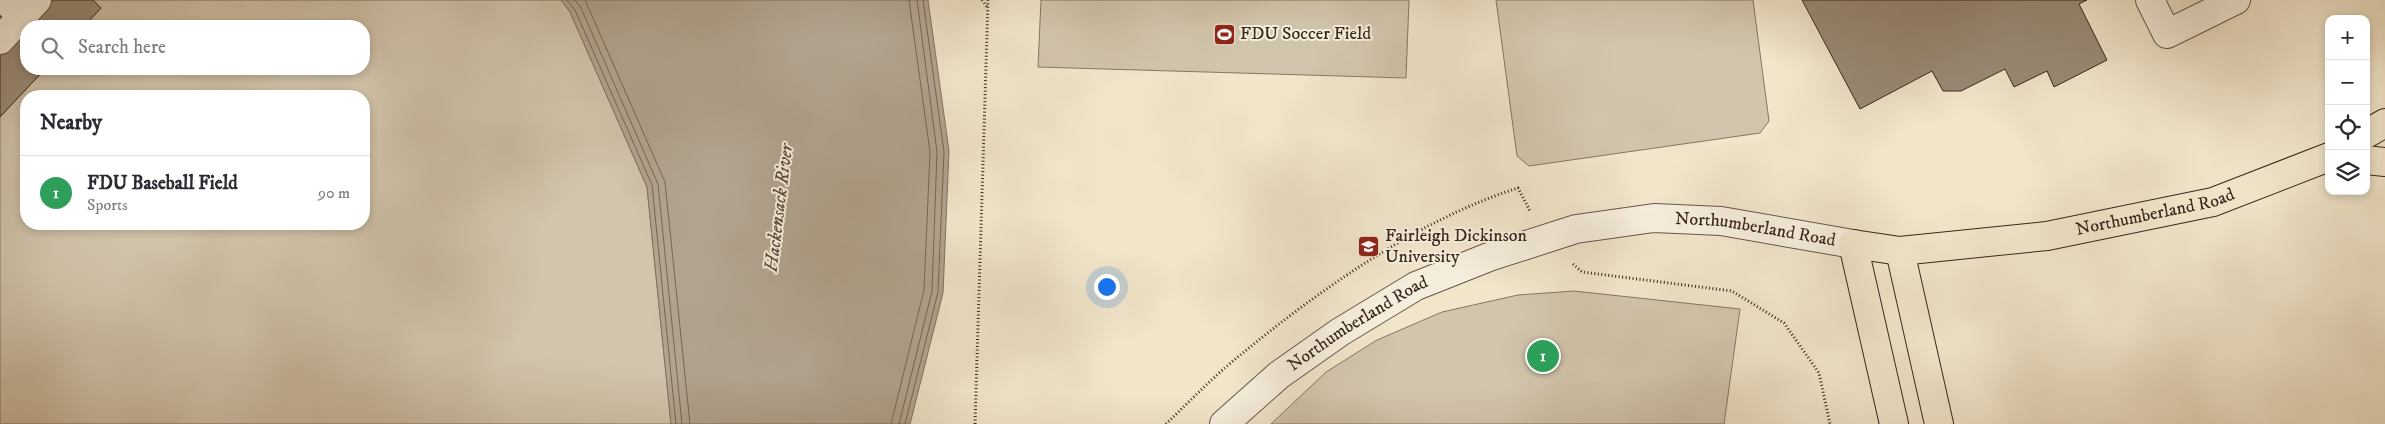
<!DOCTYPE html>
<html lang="en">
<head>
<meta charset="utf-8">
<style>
	body { margin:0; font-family:"IM FELL DW Pica",serif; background:#f2f2f3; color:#2b2b33 }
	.controls { position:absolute; right:15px; top:15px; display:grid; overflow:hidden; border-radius:10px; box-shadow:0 2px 8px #0003 }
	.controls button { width:45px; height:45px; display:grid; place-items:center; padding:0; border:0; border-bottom:1px solid #e1e1e2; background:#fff; color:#2b2b33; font:25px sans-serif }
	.you { position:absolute; left:1106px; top:286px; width:18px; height:18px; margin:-12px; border:4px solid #fff; border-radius:50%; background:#1a73e8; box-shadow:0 0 0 8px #1a73e833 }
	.badge { display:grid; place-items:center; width:32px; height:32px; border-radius:50%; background:#8f2418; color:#fff; font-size:16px; font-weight:700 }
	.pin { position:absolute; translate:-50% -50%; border:2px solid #fff; box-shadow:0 1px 5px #0006 }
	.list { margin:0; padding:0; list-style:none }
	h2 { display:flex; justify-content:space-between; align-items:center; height:65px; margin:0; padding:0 20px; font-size:21px }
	h2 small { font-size:16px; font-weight:400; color:#7c7c81 }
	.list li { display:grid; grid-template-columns:32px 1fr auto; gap:15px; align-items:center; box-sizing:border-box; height:75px; padding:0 20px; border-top:1px solid #e1e1e2 }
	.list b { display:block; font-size:19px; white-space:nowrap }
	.list p { margin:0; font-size:16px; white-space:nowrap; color:#7c7c81 }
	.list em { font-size:16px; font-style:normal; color:#7c7c81 }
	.icon { flex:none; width:28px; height:28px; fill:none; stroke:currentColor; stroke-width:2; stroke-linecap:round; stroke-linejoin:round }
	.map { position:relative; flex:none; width:2385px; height:424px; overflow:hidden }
	.search { position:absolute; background:#fff; box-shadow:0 2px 8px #0003; left:20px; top:20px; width:350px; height:55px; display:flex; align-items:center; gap:12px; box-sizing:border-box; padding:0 18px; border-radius:20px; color:#7c7c81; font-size:19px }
	.panel { position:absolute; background:#fff; box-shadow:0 2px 8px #0003; left:20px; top:90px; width:350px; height:140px; border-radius:20px }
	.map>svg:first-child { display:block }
	.green { fill:#d2c5ad; stroke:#867666; fill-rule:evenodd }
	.water { fill:#b2a490; stroke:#827262 }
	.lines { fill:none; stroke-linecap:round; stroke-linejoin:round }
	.shore { stroke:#766657; stroke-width:1 }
	.building { fill:#998a77; stroke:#39271e }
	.minor-casing { stroke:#675649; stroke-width:30 }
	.major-casing { stroke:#39271e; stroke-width:30 }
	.highway-casing { stroke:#39271e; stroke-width:30 }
	.path { stroke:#39271e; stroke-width:3; stroke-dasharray:1 2.5; stroke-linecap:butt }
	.minor { stroke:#f6eedd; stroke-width:28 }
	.major { stroke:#f1e5ca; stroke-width:28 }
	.highway { stroke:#f1e5ca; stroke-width:28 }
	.labels { text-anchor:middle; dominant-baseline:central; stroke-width:4; stroke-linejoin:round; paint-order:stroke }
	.poi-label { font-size:18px; fill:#39271e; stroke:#f6eedd; text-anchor:start }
	.street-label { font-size:18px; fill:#39271e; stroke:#f6eedd }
	.water-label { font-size:19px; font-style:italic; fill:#5d4c40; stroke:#f6eedd }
</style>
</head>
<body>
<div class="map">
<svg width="2385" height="424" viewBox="0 0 2385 424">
	<rect width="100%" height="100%" fill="#f1e5ca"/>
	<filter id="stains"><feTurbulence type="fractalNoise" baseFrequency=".004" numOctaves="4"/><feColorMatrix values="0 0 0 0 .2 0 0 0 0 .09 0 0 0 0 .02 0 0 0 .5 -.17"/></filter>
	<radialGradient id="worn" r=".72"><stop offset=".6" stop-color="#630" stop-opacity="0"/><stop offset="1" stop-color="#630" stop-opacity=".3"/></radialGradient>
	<!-- green -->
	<g class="green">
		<path d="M93,0H561L570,12L647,187L671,424H0V117L45,69H364V26H84L101,8ZM26,96H364V224H26Z"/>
		<polygon points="1041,0 1409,0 1406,78 1038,67"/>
		<polygon points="1496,0 1753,0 1769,121 1760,133 1529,166 1517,156"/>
		<polygon points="1574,291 1740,309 1724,424 1271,424 1326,372 1377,340 1442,312 1518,295"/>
	</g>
	<!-- water -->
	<polygon class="water" points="561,0 928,0 949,151 943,293 910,424 671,424 647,187 570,12"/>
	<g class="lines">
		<!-- shore -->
		<g class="shore">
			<polyline points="567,0 575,10 652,185 676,424"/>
			<polyline points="575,0 581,8 658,184 682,424"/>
			<polyline points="585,0 665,182 690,424"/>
			<polyline points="891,424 924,290 930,152 909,0"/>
			<polyline points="899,424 932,291 937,152 917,0"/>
			<polyline points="905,424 938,292 944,152 923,0"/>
		</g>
	</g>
	<!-- building -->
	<g class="building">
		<polygon points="0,0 93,0 101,8 84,26 26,26 26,69 45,69 0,117"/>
		<polygon points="1802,0 2087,0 2079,4 2107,60 2054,87 2047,71 2014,87 2005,69 1961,91 1943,91 1932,71 1860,109"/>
	</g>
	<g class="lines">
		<defs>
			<g id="minor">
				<polyline points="5,0 22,16"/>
				<polyline points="2150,0 2167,34 2236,0"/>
				<polyline points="0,40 37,0"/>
				<path id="s1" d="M1224,424L1279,375L1340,332L1416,286L1489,257L1576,229L1654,218L1721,221L1853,244"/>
			</g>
			<g id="major">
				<polyline points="2366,134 2385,123"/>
				<polyline points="2366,160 2385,162"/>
				<path id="s2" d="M1853,244L1900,251L2047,236L2213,202L2329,157"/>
			</g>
			<g id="highway">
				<polyline points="1853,244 1894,424"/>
				<polyline points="1900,251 1939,424"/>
			</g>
		</defs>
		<!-- minor casing -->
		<use href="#minor" class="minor-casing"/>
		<!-- major casing -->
		<use href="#major" class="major-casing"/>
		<!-- highway casing -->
		<use href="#highway" class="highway-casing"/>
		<!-- path -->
		<g class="path">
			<polyline points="982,0 988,8"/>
			<polyline points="1573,264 1582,272 1732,291 1784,323 1819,373 1830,424"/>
			<polyline points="975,424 988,0"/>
			<path d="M1166,424C1191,400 1216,374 1244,352C1322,288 1422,218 1518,188L1530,211"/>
		</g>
		<!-- minor -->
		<use href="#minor" class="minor"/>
		<!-- major -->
		<use href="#major" class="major"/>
		<!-- highway -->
		<use href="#highway" class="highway"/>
	</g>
	<!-- icons -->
	<defs>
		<symbol id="stadium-square" viewBox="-11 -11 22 22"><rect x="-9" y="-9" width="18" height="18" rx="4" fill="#8f2418" stroke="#f6eedd"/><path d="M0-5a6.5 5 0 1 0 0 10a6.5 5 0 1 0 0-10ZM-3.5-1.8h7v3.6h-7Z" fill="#fff"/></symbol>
		<symbol id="university-square" viewBox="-11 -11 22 22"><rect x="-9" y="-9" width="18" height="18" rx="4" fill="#8f2418" stroke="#f6eedd"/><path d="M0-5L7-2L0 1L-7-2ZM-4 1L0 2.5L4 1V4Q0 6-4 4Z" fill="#fff"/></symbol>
	</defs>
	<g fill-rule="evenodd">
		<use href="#stadium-square" x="1212" y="22" width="25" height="25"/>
		<use href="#university-square" x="1356" y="234" width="25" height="25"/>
	</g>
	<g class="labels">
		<!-- poi labels -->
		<g class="poi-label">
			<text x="1240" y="34">FDU Soccer Field</text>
			<text x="1385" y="236">Fairleigh Dickinson<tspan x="1385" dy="21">University</tspan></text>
		</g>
		<!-- street labels -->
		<g class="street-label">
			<text stroke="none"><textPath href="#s2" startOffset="306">Northumberland Road</textPath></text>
			<text stroke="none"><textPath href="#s1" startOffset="588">Northumberland Road</textPath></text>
			<text stroke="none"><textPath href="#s1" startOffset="168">Northumberland Road</textPath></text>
		</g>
		<!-- water labels -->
		<g class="water-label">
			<text transform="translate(779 208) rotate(-83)">Hackensack River</text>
		</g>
	</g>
	<rect width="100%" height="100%" filter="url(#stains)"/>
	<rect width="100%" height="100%" fill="url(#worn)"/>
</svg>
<div class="controls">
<button>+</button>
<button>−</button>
<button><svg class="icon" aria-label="locate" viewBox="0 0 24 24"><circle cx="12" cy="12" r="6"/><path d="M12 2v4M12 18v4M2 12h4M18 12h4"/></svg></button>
<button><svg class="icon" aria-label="layers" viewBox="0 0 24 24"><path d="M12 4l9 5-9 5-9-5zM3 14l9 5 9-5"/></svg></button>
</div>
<div class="you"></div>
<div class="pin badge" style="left:1543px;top:356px;background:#2e9e5b">1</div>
<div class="search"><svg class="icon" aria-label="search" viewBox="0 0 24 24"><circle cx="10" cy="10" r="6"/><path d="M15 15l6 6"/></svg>Search here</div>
<section class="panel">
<h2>Nearby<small></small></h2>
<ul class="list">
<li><span class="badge" style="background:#2e9e5b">1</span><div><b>FDU Baseball Field</b><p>Sports</p></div><em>90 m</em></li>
</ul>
</section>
</div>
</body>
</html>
